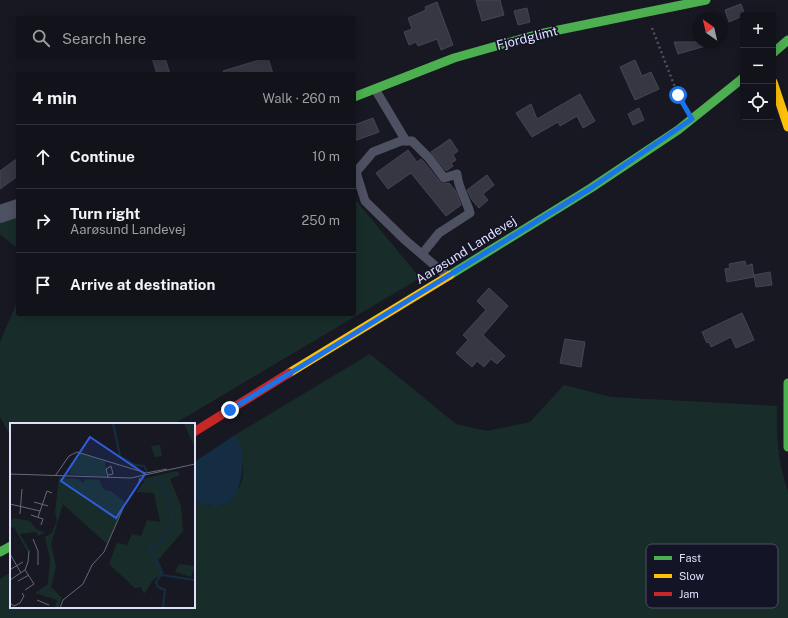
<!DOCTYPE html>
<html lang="en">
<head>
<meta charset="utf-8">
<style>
	body { margin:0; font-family:"Public Sans",sans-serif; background:#1f2027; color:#f1f3f6 }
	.controls { position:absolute; right:12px; top:12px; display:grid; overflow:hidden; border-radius:4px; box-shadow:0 2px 10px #0003 }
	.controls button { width:36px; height:36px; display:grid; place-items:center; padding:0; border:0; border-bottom:1px solid #313239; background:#12121a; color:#f1f3f6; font:20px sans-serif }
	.compass { position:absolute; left:692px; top:12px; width:36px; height:36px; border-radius:50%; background:#12121a; box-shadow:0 2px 10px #0003; rotate:326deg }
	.stop { position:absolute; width:12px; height:12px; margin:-9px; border:3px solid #1a73e8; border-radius:50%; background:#fff }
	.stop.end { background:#1a73e8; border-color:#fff; box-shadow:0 1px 4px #0008 }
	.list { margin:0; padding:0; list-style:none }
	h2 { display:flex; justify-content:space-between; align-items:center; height:52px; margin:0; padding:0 16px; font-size:17px }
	h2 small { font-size:13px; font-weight:400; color:#9c9ea2 }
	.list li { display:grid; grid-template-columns:26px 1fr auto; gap:12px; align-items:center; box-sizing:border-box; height:64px; padding:0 16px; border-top:1px solid #313239 }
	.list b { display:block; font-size:15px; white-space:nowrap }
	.list p { margin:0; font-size:13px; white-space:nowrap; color:#9c9ea2 }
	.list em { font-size:13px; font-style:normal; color:#9c9ea2 }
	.icon { flex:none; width:22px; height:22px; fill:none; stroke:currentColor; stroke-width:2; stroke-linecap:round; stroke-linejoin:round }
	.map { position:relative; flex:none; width:788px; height:618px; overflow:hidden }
	.search { position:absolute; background:#12121a; box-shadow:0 2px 10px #0003; left:16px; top:16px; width:340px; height:44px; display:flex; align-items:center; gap:10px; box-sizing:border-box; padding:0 14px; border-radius:4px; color:#9c9ea2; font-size:15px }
	.panel { position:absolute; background:#12121a; box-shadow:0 2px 10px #0003; left:16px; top:72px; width:340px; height:244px; border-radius:4px }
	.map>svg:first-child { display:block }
	.green { fill:#182d2a }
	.water { fill:#142d42 }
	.building { fill:#373744; stroke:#454455 }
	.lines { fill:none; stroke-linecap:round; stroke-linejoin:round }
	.path { stroke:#47545b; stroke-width:2.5; stroke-dasharray:2 3; stroke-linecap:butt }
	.lane { stroke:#4e5162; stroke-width:9 }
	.street { stroke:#4e5162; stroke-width:18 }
	.fast { stroke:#4caf50; stroke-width:9 }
	.slow { stroke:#ffc107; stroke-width:9 }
	.jam { stroke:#c62828; stroke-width:9 }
	.route { stroke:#1a73e8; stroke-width:5 }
	.labels { text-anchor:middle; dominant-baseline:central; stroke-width:3.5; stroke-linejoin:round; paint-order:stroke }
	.street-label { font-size:13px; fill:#dee0fb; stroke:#141427 }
	.inset-river { fill:none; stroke:#142d42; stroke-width:2 }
	.inset-road { fill:none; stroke:#676879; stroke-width:1 }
	.view { fill:#305ddc; fill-opacity:0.15; stroke:#305ddc; stroke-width:2 }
	.inset-edge { fill:none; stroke:#dee0fb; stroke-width:2 }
	.key { fill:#141427; stroke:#515167; stroke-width:1 }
	.key-label { font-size:11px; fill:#dee0fb }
</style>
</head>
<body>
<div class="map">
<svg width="788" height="618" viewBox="0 0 788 618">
	<rect width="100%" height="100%" fill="#181823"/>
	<!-- green -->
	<g class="green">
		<polygon points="354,198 420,278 174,424 11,424 11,437 0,417 0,342 18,300 18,314 354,314"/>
		<polygon points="18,217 18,249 0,234 0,223"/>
		<path d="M370,354L456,424L487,431L530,422L564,385L611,397L777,406C776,435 778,464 788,491V618H0V579L11,572V607H194V500L209,506H223C229,499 237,492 241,484C246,471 241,446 235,435Z"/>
	</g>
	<!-- water -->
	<path class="water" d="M235,435C237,439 241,444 242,449C244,466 242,498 224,505C214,509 203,504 194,500V462Z"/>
	<!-- building -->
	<g class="building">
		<polygon points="476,0 500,0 504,15 482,21"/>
		<polygon points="437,2 453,45 441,50 437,39 418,46 416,42 409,45 404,32 412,29 408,18 426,10 425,7"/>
		<polygon points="741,4 745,15 729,22 725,10"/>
		<polygon points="527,8 530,22 518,25 514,11"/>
		<polygon points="674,42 709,42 709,45 678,54"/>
		<polygon points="152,58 165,58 170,74 157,74"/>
		<polygon points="266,58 268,58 273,74 224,74 223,71"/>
		<polygon points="635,60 642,76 651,72 659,89 635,100 620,67"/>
		<polygon points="580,94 595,121 583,128 577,116 560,126 558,122 532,137 516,113 531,104 537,119"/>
		<polygon points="639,108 644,120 633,125 628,114"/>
		<polygon points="373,118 379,132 354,141 354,125"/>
		<polygon points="450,139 458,151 453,155 456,160 451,163 453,166 446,171 431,152"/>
		<polygon points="408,150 417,162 421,159 424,162 440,182 443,184 449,183 455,190 461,205 446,216 411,173 388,189 376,173"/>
		<polygon points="18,158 18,176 0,189 0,171"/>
		<polygon points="487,175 494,185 483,194 488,200 479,208 472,200 467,190"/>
		<polygon points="745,261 746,266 752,264 754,277 727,282 725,269 730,268 729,264"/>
		<polygon points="770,272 772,285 756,287 754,275"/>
		<polygon points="489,288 508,306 483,335 505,356 497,364 491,359 484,367 477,361 472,367 456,353 468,340 463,335 486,310 477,301"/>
		<polygon points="742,313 754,340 736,348 731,337 711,347 709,342 707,343 702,332"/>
		<polygon points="565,339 585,342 581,367 560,363"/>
	</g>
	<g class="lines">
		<!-- path -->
		<polyline class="path" points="652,28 678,95 683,105"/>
		<!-- lane -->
		<g class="lane">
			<polyline points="375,89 406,141"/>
			<path d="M422,254L439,233L470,213C466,199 458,188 457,174L444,178L429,158L412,141H401L373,152L356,172L365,201L404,239L447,276"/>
		</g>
		<!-- street -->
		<polyline class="street" points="0,214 18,208"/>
		<!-- fast -->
		<g class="fast">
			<polyline points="773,53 788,40"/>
			<polyline points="354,97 454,58 539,34 706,0"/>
			<polyline points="450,275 591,188 678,130 743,78"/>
			<polyline points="788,383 788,447"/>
			<polyline points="0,552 11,546"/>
		</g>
		<!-- slow -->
		<g class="slow">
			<polyline points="773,82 788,127"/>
			<polyline points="289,373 450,275"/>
		</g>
		<!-- jam -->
		<polyline class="jam" points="194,432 289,373"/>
	</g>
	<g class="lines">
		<!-- route -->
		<polyline class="route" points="230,410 591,188 692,119 678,95"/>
	</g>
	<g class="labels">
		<!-- street labels -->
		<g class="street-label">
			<text transform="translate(527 38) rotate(-14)">Fjordglimt</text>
			<text transform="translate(466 250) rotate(-32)">Aarøsund Landevej</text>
		</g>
	</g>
	<!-- overview -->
	<g transform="translate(10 423)">
		<rect width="185" height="185" fill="#181823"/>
		<path d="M174,0H185V25ZM150,22L152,33L145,34L141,23ZM69,30L95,38L96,54L60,51L61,40L70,34ZM167,48L170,52L160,56L171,83L173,108L148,137L154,150L143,157L134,171L131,164L125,165L99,141L107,120L117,122L122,111L131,113L137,97L150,99L144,70L126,69L134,59L132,56ZM49,55L68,56L73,60L76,56L89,57L94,67L101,68L115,79L97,121L53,81L41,121L46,144L41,164L52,175L48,185H45L47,177L25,170L38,161L40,136L35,114L42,110L47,98L45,89ZM4,95L20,98L26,106L35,110L28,113L26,109L10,111L20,128H17L4,104L0,105V98ZM169,141L185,143L181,154L165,149Z" fill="#182d2a"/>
		<path class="inset-river" d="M103,0L110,33L125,42L134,43L137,49M138,58L151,56L161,85L162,96L159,108L148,121L140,123L152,152L185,157M151,152L146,159L148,164L155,167L153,185"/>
		<path class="inset-road" d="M0,51L121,55L185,41M98,52L103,51L101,43L96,46L97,50L98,55M45,53L59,33L67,29L136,50L157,46M24,79L38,83M0,81L30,88M10,91L12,66M21,92L33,96L31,102M28,94L37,68L42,70M23,116L28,128V142M0,131L11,150M1,146L13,139M15,147L24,161L15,167M0,157L15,147L18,139L19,128M8,158L19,152M27,177L39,182M0,180L4,183L10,180L14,173L12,170M50,185L53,177L73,161L82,142L94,129L114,83L128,62L130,55"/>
		<path class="view" d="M80,14L135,51L106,95L51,58Z"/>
		<rect width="185" height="185" class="inset-edge"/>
	</g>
	<!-- legend -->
	<rect x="646" y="544" width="132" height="64" rx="6" class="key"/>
	<rect x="654" y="556" width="18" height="4" fill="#4caf50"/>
	<rect x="654" y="574" width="18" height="4" fill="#ffc107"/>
	<rect x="654" y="592" width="18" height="4" fill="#c62828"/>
	<g class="key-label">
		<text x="679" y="562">Fast</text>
		<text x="679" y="580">Slow</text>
		<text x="679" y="598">Jam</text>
	</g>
</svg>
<div class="controls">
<button>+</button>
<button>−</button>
<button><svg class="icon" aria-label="locate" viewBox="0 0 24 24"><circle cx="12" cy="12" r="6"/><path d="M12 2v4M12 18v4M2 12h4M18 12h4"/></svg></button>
</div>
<svg class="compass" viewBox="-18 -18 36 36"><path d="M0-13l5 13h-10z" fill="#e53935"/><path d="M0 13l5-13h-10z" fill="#9c9ea2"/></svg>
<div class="stop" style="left:678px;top:95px"></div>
<div class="stop end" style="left:230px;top:410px"></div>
<div class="search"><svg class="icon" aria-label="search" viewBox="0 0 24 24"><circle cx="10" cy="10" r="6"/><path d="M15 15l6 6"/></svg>Search here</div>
<section class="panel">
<h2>4 min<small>Walk · 260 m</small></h2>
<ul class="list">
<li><svg class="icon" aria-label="ahead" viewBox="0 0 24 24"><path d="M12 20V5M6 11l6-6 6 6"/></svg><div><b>Continue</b></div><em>10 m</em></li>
<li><svg class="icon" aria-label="right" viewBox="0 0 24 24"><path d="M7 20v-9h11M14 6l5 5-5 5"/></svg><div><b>Turn right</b><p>Aarøsund Landevej</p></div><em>250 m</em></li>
<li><svg class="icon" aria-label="arrive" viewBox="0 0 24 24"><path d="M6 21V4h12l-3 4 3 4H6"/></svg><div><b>Arrive at destination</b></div></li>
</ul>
</section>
</div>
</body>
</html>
